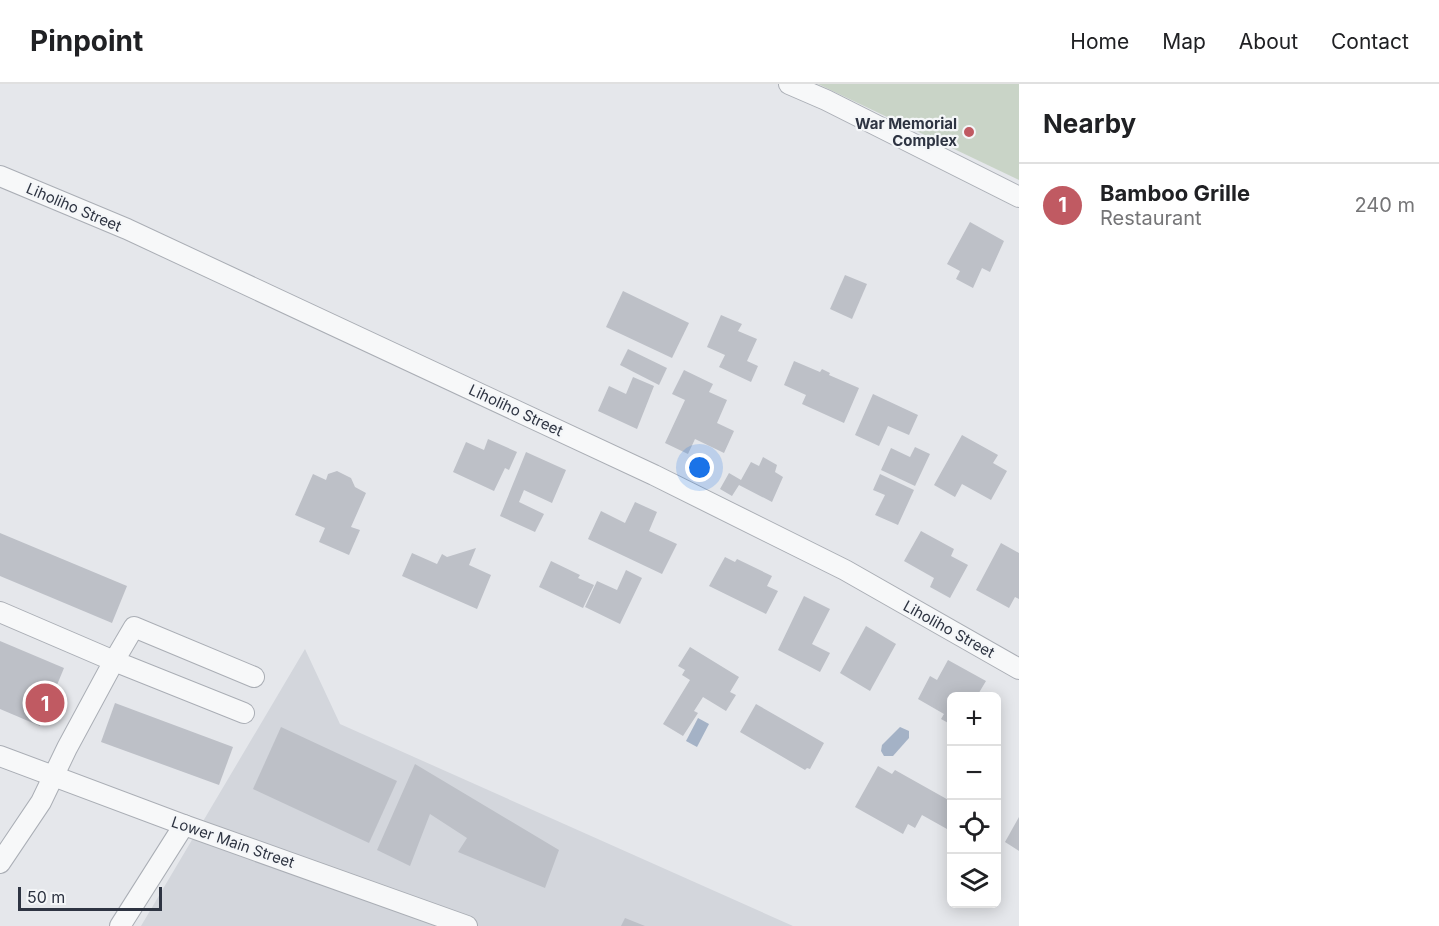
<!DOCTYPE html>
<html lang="en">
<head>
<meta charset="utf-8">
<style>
	body { margin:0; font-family:Inter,sans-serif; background:#f6f6f6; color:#202124 }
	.controls { position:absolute; right:18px; bottom:18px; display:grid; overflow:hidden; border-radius:9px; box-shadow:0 3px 15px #0003 }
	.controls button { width:54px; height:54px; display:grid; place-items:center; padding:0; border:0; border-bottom:2px solid #e0e0e0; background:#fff; color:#202124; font:30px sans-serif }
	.scale { position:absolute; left:18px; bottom:15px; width:144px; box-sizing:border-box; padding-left:6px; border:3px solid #2e3442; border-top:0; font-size:16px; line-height:21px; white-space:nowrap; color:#2e3442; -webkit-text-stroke:4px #f4f6f8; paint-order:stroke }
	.you { position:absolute; left:700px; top:384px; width:21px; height:21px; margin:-15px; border:4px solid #fff; border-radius:50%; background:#1a73e8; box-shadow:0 0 0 9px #1a73e833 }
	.badge { display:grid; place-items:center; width:39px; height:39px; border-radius:50%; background:#c05a62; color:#fff; font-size:20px; font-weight:700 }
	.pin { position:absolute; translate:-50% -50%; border:3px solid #fff; box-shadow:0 2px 6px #0006 }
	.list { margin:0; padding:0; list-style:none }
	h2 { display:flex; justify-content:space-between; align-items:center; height:78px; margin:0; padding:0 24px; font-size:26px }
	h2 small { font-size:20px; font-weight:400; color:#757577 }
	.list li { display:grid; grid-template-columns:39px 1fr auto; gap:18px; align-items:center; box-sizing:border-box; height:84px; padding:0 24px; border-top:2px solid #e0e0e0 }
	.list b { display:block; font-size:22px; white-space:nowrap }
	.list p { margin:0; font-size:20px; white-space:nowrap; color:#757577 }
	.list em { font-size:20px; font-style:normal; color:#757577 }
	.icon { flex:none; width:33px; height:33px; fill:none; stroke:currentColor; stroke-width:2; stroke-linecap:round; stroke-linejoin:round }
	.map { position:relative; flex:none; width:1019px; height:842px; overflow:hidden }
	header { display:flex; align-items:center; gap:36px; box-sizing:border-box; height:84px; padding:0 30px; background:#fff; border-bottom:2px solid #e0e0e0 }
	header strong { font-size:28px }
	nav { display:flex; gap:33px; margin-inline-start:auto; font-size:21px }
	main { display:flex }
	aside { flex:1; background:#fff }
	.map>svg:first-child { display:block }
	.built { fill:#d3d6dc }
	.green { fill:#c9d4c7 }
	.water { fill:#a4b2c6 }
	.building { fill:#bdc0c7 }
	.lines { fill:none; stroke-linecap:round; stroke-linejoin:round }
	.minor-casing { stroke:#aaaeb5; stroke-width:22 }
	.minor { stroke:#f7f8f9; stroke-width:20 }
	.poi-dot { fill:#c05a62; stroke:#f4f6f8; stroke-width:2 }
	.labels { text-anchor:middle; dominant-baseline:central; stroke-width:4.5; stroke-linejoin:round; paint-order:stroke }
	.poi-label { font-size:15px; font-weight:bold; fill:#2e3442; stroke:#f4f6f8; text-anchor:end }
	.street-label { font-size:15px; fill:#2e3442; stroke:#f4f6f8 }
</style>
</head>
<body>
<header>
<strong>Pinpoint</strong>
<nav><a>Home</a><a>Map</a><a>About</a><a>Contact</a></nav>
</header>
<main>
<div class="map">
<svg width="1019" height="842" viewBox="0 0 1019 842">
	<rect width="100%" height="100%" fill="#e5e7eb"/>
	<!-- built -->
	<polygon class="built" points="305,565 340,640 793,842 141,842"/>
	<!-- green -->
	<polygon class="green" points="818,0 1019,0 1019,96"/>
	<!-- water -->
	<g class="water">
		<polygon points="698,634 709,640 697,663 686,657"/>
		<polygon points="900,643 909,647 909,654 893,672 884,672 881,667 882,661"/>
	</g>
	<!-- building -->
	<g class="building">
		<polygon points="970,138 1004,157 990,188 982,184 973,204 956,195 960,187 947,180"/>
		<polygon points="845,191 867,200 852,235 830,225"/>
		<polygon points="623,207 689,239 672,274 606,243"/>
		<polygon points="721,231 742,240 738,247 757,255 747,277 758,282 751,298 719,283 725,271 707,263"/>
		<polygon points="628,265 667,284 659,301 620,281"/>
		<polygon points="794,277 820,288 822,285 830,289 829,291 859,304 844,339 802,320 806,311 784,301"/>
		<polygon points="684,286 713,300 709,308 727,316 717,339 734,347 724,369 695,355 688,370 665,359 685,316 672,310"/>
		<polygon points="633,293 654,302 637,345 598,327 609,302 626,310"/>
		<polygon points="873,310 918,331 909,351 888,342 879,362 855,351"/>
		<polygon points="962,351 998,371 993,379 1007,387 991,416 962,400 955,413 934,401"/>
		<polygon points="488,355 517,368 509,386 505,384 494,407 453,388 466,358 484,366"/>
		<polygon points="915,363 930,370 915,402 881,386 891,364 910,373"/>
		<polygon points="526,368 566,386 552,419 524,406 519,418 544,430 535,448 500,432"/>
		<polygon points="763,373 777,381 775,388 783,393 772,418 739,401 732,412 720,405 729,389 741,396 751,378 759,382"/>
		<polygon points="337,387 351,394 355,403 366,409 351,443 360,446 349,471 319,458 325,444 295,431 313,390 326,396 328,390"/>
		<polygon points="880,390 914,406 898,441 875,431 885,411 873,406"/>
		<polygon points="635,418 657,428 649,447 677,460 662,490 588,455 601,427 625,439"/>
		<polygon points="921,447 954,465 951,472 968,481 950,514 930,503 934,494 904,477"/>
		<polygon points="0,449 127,502 112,539 0,492"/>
		<polygon points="1001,459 1019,469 1019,515 1015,513 1009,524 976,506"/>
		<polygon points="476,464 469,481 491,491 477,525 402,492 412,469 437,480 442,470 447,473"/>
		<polygon points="725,473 735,478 737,475 772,492 767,502 778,507 766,530 709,502"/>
		<polygon points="551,477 580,491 578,494 594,501 583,524 539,503"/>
		<polygon points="626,486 642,494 620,540 585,523 597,497 617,506"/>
		<polygon points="804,512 830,525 812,560 830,569 820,588 778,566"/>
		<polygon points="866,542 896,560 870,607 840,589"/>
		<polygon points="0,557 64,584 40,642 0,625"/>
		<polygon points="690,563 739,593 730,608 736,611 726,627 703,613 694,627 698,629 683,652 663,640 690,596 682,591 685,586 678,582"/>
		<polygon points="948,576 986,597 977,612 952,612 952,641 941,635 944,630 918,615 930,592 937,596"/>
		<polygon points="115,619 233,663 219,701 101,658"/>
		<polygon points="756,620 824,659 810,685 807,684 805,686 740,648"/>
		<polygon points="281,643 397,697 369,759 253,705"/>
		<polygon points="415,680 559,766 545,804 458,768 467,754 430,730 410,782 377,766"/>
		<polygon points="878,682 892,690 895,686 952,718 952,736 947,745 922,731 915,744 908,740 903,750 855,723"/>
		<polygon points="1019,733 1019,767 1005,758"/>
		<polygon points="625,834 645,842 621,842"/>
	</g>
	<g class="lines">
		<defs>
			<g id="minor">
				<polyline points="789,0 826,16 1019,113"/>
				<polyline points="0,92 127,145 654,391 845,486 1019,585"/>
				<polyline points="0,528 114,577 67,664 41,718 0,779"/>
				<polyline points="244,629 114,577 134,543 254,593"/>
				<polyline points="0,672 184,741 467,842"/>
				<polyline points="120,842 184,741"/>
			</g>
		</defs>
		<!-- minor casing -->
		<use href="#minor" class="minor-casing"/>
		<!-- minor -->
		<use href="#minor" class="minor"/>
	</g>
	<!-- markers -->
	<circle class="poi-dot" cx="969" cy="48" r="6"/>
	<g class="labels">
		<!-- poi labels -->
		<g class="poi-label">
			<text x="957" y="39">War Memorial<tspan x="957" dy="17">Complex</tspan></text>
		</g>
		<!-- street labels -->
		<g class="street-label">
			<text transform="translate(74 123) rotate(23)">Liholiho Street</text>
			<text transform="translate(516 326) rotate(25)">Liholiho Street</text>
			<text transform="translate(949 545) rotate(29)">Liholiho Street</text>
			<text transform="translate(233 758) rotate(19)">Lower Main Street</text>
		</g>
	</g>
</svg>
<div class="controls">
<button>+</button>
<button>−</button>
<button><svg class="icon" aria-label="locate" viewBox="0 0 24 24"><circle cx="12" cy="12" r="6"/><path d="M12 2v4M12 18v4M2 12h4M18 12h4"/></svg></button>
<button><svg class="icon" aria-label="layers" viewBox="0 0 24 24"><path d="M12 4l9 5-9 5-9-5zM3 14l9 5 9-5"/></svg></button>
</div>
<div class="scale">50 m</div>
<div class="you"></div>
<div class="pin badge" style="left:45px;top:619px">1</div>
</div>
<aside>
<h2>Nearby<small></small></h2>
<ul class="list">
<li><span class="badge">1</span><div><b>Bamboo Grille</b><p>Restaurant</p></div><em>240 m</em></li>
</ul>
</aside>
</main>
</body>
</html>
